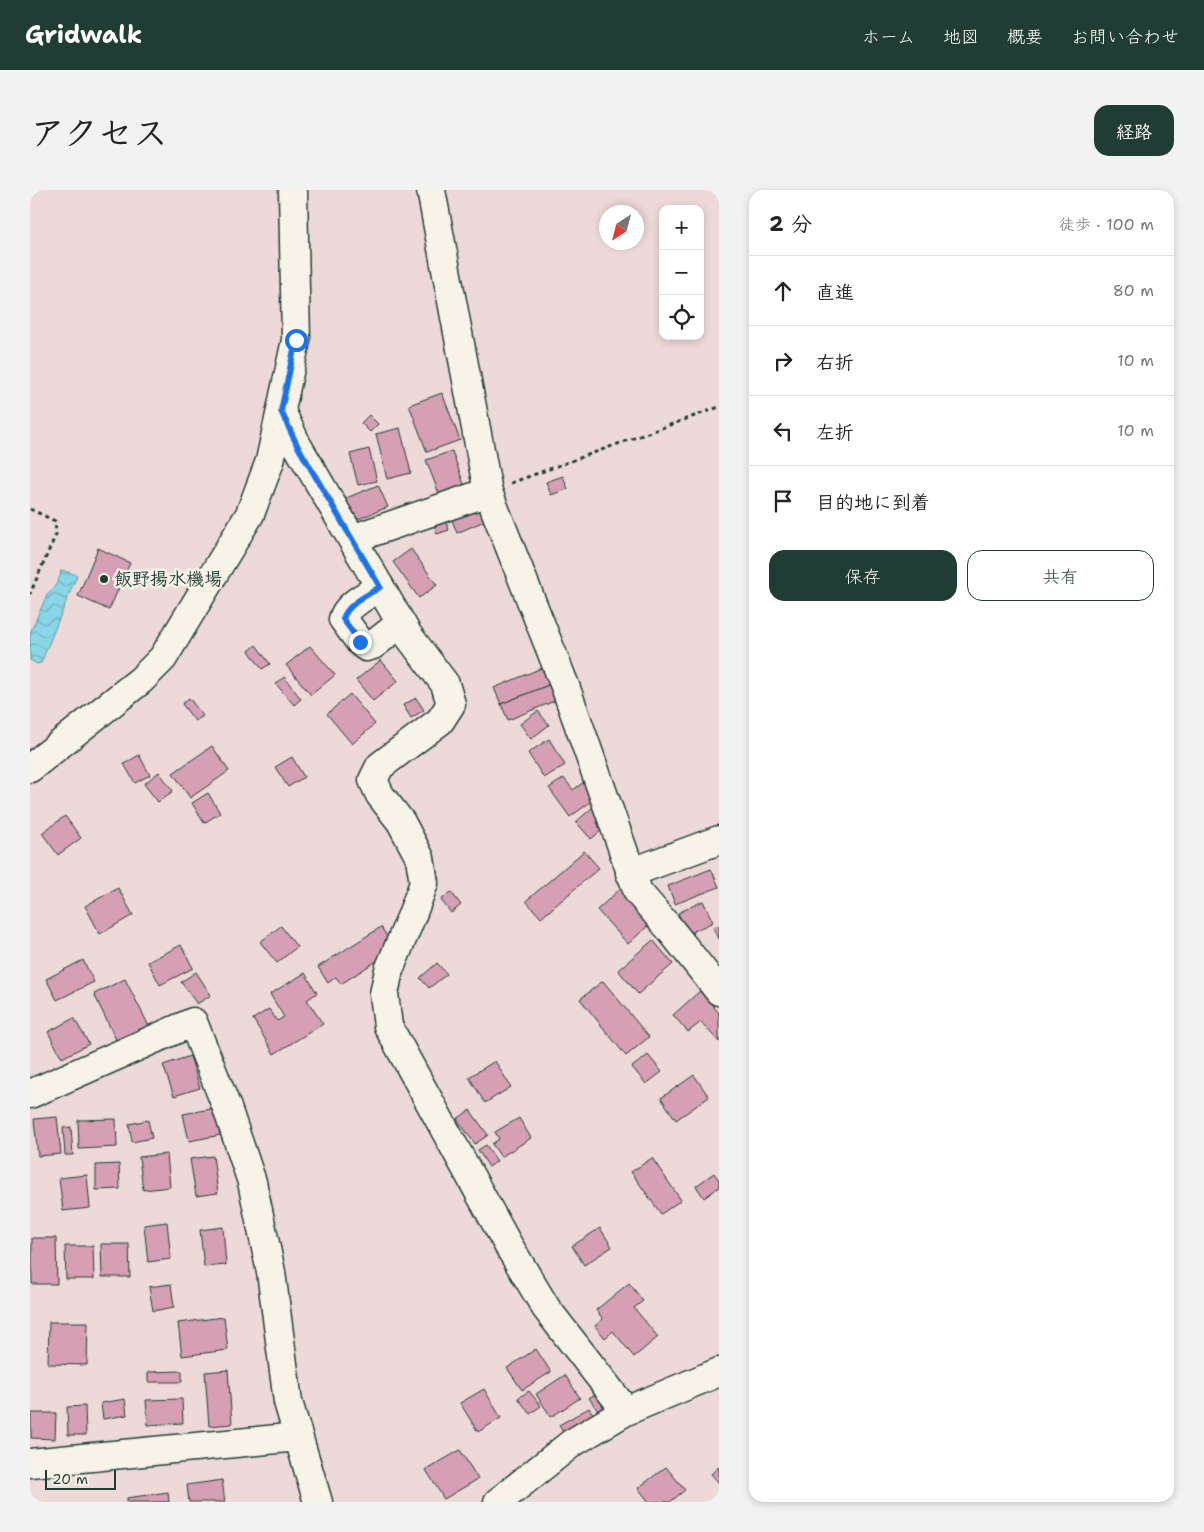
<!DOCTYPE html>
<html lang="ja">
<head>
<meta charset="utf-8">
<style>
	body { margin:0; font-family:"Shantell Sans","Klee One",sans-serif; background:#f2f2f2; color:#222 }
	.controls { position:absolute; right:15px; top:15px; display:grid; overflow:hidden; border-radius:10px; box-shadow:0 2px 8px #0003 }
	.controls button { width:45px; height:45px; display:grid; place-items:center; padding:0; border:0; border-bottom:1px solid #e0e0e0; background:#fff; color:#222; font:25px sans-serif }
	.compass { position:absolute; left:569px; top:15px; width:45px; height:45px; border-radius:50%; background:#fff; box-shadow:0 2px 8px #0003; rotate:216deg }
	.scale { position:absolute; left:15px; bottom:12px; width:71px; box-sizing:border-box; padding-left:5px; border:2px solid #1f3d34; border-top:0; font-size:14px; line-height:18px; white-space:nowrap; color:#1f3d34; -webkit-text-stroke:4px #f7f3e8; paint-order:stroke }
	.stop { position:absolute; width:15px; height:15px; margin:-11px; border:4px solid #1a73e8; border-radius:50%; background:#fff }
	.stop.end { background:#1a73e8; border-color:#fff; box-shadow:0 1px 5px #0008 }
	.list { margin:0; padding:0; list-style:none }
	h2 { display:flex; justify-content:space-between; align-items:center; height:65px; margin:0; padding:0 20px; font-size:21px }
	h2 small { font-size:16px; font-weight:400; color:#767676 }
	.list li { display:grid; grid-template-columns:32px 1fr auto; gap:15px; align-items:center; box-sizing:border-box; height:70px; padding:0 20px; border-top:1px solid #e0e0e0 }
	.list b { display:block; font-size:19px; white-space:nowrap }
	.list em { font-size:16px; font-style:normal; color:#767676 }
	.actions { display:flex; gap:10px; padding:15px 20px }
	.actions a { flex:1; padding:11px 0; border:1px solid #1f3d34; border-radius:15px; text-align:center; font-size:18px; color:#1f3d34 }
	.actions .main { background:#1f3d34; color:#fff }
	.icon { flex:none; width:28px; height:28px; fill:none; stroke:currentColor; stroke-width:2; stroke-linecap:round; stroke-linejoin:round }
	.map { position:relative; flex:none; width:689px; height:1312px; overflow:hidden; border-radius:15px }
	header { display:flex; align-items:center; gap:30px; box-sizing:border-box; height:70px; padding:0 25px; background:#1f3d34; color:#fff }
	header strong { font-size:24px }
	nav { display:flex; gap:28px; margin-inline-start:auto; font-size:18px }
	.intro { display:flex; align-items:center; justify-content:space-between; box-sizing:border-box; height:120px; padding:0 30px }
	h1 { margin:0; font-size:35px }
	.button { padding:12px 22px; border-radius:15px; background:#1f3d34; color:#fff; font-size:18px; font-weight:700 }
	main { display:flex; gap:30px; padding:0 30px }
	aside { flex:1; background:#fff; border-radius:15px; box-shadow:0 2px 8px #0003 }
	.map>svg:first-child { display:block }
	.water { fill:url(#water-waves); stroke:#5e999f }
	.building { fill:#d69fb4; stroke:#1f3d34 }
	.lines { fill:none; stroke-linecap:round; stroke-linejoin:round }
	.minor-casing { stroke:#1f3d34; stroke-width:31 }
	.path { stroke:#1f3d34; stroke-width:3; stroke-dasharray:4 4; stroke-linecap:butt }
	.minor { stroke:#f7f3e8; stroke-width:28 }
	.route { stroke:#1a73e8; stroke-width:6 }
	.poi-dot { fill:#1f3d34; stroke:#f7f3e8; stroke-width:2 }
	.labels { text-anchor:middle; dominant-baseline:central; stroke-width:5; stroke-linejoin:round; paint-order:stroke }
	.poi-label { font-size:18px; font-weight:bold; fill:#1f3d34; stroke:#f7f3e8; text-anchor:start }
</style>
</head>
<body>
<header>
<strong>Gridwalk</strong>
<nav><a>ホーム</a><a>地図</a><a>概要</a><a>お問い合わせ</a></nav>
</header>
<div class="intro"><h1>アクセス</h1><a class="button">経路</a></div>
<main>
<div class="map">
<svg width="689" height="1312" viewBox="0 0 689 1312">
	<defs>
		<pattern id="water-waves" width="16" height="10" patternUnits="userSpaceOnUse" patternTransform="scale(1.25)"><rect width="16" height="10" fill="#88d6e7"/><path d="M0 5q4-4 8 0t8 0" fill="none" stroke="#6fafbc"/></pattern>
	</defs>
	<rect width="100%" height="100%" fill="#eddad8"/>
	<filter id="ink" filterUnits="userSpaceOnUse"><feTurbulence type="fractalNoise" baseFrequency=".02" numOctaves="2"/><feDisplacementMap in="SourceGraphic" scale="10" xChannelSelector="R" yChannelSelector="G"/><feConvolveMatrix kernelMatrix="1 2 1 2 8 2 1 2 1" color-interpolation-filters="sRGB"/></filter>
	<g filter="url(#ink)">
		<!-- water -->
		<polygon class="water" points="31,380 47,385 11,473 7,474 0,470 0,443 17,405 25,396 30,387"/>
		<!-- building -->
		<g class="building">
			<polygon points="412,203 430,250 397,262 379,215"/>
			<polygon points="339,225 348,234 340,242 331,233"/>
			<polygon points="370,238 381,283 357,289 346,244"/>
			<polygon points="339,259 347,291 328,295 320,264"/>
			<polygon points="422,261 435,297 410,306 396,270"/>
			<polygon points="533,286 538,299 521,305 516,292"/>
			<polygon points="348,295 358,317 318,333 309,311"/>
			<polygon points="452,311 459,329 427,343 420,325"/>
			<polygon points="413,325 419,340 407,344 402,329"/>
			<polygon points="68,358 100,373 79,420 48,406"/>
			<polygon points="381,359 407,395 389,408 363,372"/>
			<polygon points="226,455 240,474 232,479 219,461"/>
			<polygon points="280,456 305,485 281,505 256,475"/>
			<polygon points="351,470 368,491 343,511 326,490"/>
			<polygon points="514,477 521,494 471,514 464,498"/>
			<polygon points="254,487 271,509 264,515 246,494"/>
			<polygon points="521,494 527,510 478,530 471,514"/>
			<polygon points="320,504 345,534 322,554 297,524"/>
			<polygon points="159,508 173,526 165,531 152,514"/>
			<polygon points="386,508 394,520 381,528 373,515"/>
			<polygon points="508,521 519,535 501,549 490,534"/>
			<polygon points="519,549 535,575 514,588 498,563"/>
			<polygon points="182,556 199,581 160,608 143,583"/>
			<polygon points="109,565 120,585 105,593 94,574"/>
			<polygon points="262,567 274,587 258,597 245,577"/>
			<polygon points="129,582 143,601 128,612 114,594"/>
			<polygon points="534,588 543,600 554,592 566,608 540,627 519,598"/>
			<polygon points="178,603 190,623 174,633 162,613"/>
			<polygon points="563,617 578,635 561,649 546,632"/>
			<polygon points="35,626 51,648 28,665 12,643"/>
			<polygon points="554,661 569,678 511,728 496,711"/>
			<polygon points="681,679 689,697 645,714 638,696"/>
			<polygon points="88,698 103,725 70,744 55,716"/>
			<polygon points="591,698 622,732 598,754 567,720"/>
			<polygon points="421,702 431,715 421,723 411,710"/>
			<polygon points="673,711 683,732 658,744 648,723"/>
			<polygon points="689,735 689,748 688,749 683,737"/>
			<polygon points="251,736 267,757 247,773 230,752"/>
			<polygon points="351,737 365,759 311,794 306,787 298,793 288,777"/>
			<polygon points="623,750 643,774 608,804 588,780"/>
			<polygon points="151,755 163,778 130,795 118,772"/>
			<polygon points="53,770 64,792 27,810 16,789"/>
			<polygon points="407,773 417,784 399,798 390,788"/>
			<polygon points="166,782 181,805 167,814 151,792"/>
			<polygon points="275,783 287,803 277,810 293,834 244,864 223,829 239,819 247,831 254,827 240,804"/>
			<polygon points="95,789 120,838 88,854 64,804"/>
			<polygon points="573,791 619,847 596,866 550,809"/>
			<polygon points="670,801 689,823 689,852 671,832 658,842 643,825"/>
			<polygon points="44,828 59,854 32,868 18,842"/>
			<polygon points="618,865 632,882 616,894 602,877"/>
			<polygon points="160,866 170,898 144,906 133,875"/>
			<polygon points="465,871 481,897 455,913 439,887"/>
			<polygon points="664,885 679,907 646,930 631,908"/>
			<polygon points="186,918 191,945 159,951 153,924"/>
			<polygon points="440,920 458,945 445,954 427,929"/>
			<polygon points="27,927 31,964 8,966 4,929"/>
			<polygon points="489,928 501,948 471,967 462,954 469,949 465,942"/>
			<polygon points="86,929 87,957 49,959 48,930"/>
			<polygon points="118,930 122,948 102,952 99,934"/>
			<polygon points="41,937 43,965 35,965 33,938"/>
			<polygon points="456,955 467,971 459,977 448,960"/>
			<polygon points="137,964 140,997 113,1000 109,967"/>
			<polygon points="183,966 188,1003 166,1006 160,969"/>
			<polygon points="622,968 651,1010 631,1024 601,982"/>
			<polygon points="89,974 90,999 66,1000 66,975"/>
			<polygon points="684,983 689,990 689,997 674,1008 666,996"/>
			<polygon points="57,985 60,1018 33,1021 29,988"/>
			<polygon points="137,1032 141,1069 118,1072 114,1035"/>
			<polygon points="193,1037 196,1075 174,1077 170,1040"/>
			<polygon points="570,1038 582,1057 554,1075 542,1056"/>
			<polygon points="2,1048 26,1048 27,1094 2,1094"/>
			<polygon points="71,1054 99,1054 100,1087 72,1087"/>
			<polygon points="35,1056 63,1056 64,1089 36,1089"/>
			<polygon points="599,1093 613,1111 604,1118 628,1147 604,1167 583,1141 575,1148 565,1136 573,1129 566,1120"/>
			<polygon points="141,1094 144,1117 123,1121 119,1097"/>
			<polygon points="194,1127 198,1160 152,1166 148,1133"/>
			<polygon points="19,1132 58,1132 57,1175 18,1174"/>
			<polygon points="506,1159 521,1182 492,1200 477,1178"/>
			<polygon points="198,1180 202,1234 179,1236 175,1182"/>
			<polygon points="152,1181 152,1192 118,1192 118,1182"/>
			<polygon points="535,1185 550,1208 521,1227 506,1204"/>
			<polygon points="454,1199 471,1228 448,1242 430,1213"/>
			<polygon points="573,1199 583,1215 570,1224 559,1208"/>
			<polygon points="499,1201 511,1216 500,1224 488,1208"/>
			<polygon points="95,1209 97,1225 73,1229 71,1213"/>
			<polygon points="152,1209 153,1233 118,1235 116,1210"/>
			<polygon points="55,1216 56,1245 38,1245 37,1217"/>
			<polygon points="559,1218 567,1230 536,1248 529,1235"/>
			<polygon points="1,1223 26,1223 25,1249 1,1248"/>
			<polygon points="430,1260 448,1289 414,1309 396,1280"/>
			<polygon points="636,1277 655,1300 640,1312 619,1312 608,1298"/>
			<polygon points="689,1277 689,1293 681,1284"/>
			<polygon points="192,1290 195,1312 159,1312 157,1295"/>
			<polygon points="138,1302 139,1312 97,1312 97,1308"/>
		</g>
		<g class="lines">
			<defs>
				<g id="minor">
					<polyline points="401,0 458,302 535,496 608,702 639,738 689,801"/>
					<polyline points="251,221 267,255 378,445 415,494 421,514 410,531 350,576 343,590 350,605 371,632 390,668 394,693 382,725 359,780 354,804 358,836 477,1053 516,1118 596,1221"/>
					<polyline points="322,349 458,302"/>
					<path d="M350,397C338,405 317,414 313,429L330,452L336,457L343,455L371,433"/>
					<polyline points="0,578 111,490 133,468 220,324 240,271 266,150 263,0"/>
					<polyline points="600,683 689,650"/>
					<polyline points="0,904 163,832 197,918 222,992 241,1082 258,1212 288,1312"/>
					<polyline points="0,1273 268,1247"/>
					<polyline points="468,1312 542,1253 596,1221 689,1182"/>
				</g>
			</defs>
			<!-- minor casing -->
			<use href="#minor" class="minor-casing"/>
			<!-- path -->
			<g class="path">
				<polyline points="481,293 689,217"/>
				<polyline points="0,319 25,331 26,344 0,404"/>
			</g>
			<!-- minor -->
			<use href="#minor" class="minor"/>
		</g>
	</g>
	<g class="lines" filter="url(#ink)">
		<!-- route -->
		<path class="route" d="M266,150L251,221L267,255L350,397C338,405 317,414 313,429L330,452"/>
	</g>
	<!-- markers -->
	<circle class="poi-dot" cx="74" cy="389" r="5"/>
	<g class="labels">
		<!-- poi labels -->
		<g class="poi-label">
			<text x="84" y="389">飯野揚水機場</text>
		</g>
	</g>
</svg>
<div class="controls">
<button>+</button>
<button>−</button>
<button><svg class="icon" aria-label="locate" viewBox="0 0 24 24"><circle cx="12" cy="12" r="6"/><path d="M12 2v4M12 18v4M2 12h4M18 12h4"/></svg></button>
</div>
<svg class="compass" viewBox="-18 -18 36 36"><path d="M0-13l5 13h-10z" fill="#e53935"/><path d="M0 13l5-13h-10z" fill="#767676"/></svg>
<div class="scale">20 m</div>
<div class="stop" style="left:266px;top:150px"></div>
<div class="stop end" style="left:330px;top:452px"></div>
</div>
<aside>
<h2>2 分<small>徒歩 · 100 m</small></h2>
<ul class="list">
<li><svg class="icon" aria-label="ahead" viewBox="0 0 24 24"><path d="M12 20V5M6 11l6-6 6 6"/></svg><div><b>直進</b></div><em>80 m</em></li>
<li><svg class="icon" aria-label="right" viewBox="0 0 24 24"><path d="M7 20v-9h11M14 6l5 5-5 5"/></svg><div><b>右折</b></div><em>10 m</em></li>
<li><svg class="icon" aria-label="left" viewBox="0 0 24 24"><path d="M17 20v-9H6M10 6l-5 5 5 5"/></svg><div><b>左折</b></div><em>10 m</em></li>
<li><svg class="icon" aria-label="arrive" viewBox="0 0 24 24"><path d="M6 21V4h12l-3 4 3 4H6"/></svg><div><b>目的地に到着</b></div></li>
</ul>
<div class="actions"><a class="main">保存</a><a>共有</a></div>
</aside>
</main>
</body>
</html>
